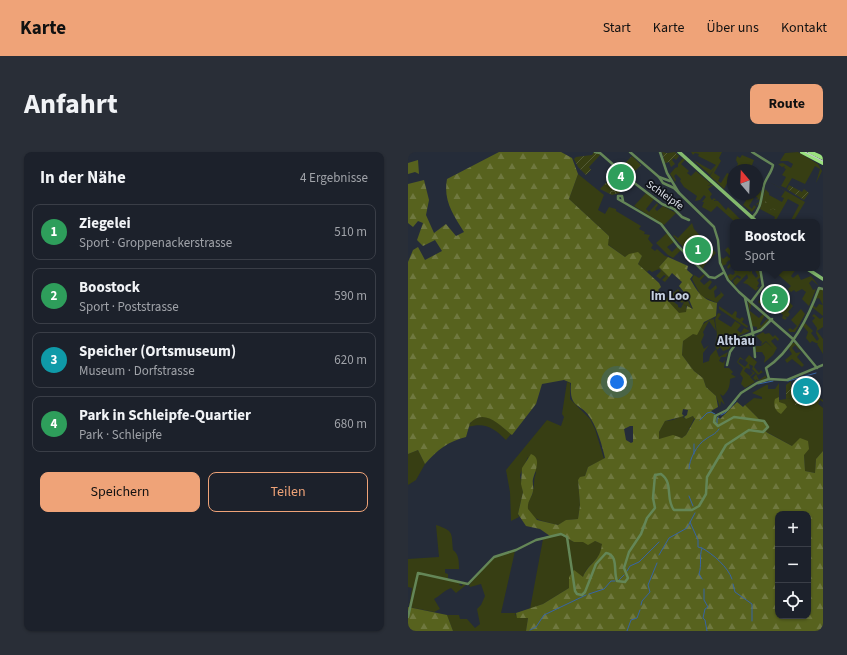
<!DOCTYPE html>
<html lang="de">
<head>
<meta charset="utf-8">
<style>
	body { margin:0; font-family:"Source Sans 3",sans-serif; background:#292e37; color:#f1f3f6 }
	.controls { position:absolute; right:12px; bottom:12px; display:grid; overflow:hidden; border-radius:8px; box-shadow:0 1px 3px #0004 }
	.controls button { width:36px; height:36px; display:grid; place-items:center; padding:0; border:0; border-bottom:1px solid #3a3e47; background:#1c212b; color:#f1f3f6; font:20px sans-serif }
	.compass { position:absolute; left:319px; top:12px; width:36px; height:36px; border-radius:50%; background:#1c212b; box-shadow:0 1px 3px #0004; rotate:341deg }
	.you { position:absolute; left:209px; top:230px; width:14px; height:14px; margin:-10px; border:3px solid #fff; border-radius:50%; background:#1a73e8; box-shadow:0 0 0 6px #1a73e833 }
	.badge { display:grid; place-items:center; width:26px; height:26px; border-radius:50%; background:#efa378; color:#fff; font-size:13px; font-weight:700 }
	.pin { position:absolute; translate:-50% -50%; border:2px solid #fff; box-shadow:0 1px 4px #0006 }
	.popup { position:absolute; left:322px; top:67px; width:90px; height:52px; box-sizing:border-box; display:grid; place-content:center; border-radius:8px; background:#1c212b; filter:drop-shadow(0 1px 3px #0005); font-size:13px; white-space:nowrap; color:#a0a3a9 }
	.popup b { font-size:15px; color:#f1f3f6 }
	.popup::after { content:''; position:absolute; left:50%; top:100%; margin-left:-8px; border:8px solid transparent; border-top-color:#1c212b }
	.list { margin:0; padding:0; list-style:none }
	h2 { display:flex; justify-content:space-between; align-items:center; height:52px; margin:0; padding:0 16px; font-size:17px }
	h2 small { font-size:13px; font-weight:400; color:#a0a3a9 }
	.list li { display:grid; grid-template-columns:26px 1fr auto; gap:12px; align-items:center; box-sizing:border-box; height:56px; margin:0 8px 8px; padding:0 8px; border:1px solid #3a3e47; border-radius:8px }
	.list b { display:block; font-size:15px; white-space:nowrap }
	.list p { margin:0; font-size:13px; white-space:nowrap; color:#a0a3a9 }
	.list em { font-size:13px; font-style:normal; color:#a0a3a9 }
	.actions { display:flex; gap:8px; padding:12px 16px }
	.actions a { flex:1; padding:9px 0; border:1px solid #efa378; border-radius:8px; text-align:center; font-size:14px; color:#efa378 }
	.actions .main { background:#efa378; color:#111 }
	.icon { flex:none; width:22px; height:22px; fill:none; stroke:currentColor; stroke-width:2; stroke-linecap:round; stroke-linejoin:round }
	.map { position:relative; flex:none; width:415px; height:479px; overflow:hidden; border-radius:8px }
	header { display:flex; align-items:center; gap:24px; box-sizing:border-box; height:56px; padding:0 20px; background:#efa378; color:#111 }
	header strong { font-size:19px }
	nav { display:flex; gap:22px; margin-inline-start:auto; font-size:14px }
	.intro { display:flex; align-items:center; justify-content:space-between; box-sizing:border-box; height:96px; padding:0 24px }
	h1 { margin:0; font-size:28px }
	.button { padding:10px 18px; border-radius:8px; background:#efa378; color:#111; font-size:14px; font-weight:700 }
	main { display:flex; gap:24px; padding:0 24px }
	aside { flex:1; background:#1c212b; border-radius:8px; box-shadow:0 1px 3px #0004 }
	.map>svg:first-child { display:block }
	.grass { fill:#373e13 }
	.forest { fill:url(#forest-firs); fill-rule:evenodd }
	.park { fill:url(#park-crowns) }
	.garden { fill:url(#garden-furrows) }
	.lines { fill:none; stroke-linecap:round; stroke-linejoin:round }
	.stream { stroke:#3765a6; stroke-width:1 }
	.street { stroke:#648657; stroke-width:2.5 }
	.secondary { stroke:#83b96d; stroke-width:3.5 }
	.primary { stroke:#9ae17e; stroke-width:4 }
	.tram { stroke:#c6cbd4; stroke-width:1 }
	.labels { text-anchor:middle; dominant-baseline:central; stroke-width:3.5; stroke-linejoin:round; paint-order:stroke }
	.street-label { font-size:11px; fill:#dce0e9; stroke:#11141a }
	.quarter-label { font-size:13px; font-weight:bold; fill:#c4cede; stroke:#11141a }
</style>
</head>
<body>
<header>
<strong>Karte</strong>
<nav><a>Start</a><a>Karte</a><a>Über uns</a><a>Kontakt</a></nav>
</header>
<div class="intro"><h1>Anfahrt</h1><a class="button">Route</a></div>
<main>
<aside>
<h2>In der Nähe<small>4 Ergebnisse</small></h2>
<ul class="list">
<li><span class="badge" style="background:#2e9e5b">1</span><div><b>Ziegelei</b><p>Sport · Groppenackerstrasse</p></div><em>510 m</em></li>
<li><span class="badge" style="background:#2e9e5b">2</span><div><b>Boostock</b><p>Sport · Poststrasse</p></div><em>590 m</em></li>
<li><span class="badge" style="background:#0f9aa8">3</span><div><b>Speicher (Ortsmuseum)</b><p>Museum · Dorfstrasse</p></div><em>620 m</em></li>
<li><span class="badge" style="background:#2e9e5b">4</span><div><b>Park in Schleipfe-Quartier</b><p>Park · Schleipfe</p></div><em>680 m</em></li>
</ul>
<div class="actions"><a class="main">Speichern</a><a>Teilen</a></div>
</aside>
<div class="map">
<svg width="415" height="479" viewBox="0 0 415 479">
	<defs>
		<pattern id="forest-firs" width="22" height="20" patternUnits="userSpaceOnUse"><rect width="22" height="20" fill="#57621e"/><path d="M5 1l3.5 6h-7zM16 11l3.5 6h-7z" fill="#6f783f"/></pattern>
		<pattern id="park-crowns" width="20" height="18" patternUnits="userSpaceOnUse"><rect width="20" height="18" fill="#373e13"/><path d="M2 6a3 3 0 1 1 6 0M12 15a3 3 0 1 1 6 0" fill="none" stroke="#535a35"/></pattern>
		<pattern id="garden-furrows" width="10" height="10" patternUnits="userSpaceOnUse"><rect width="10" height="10" fill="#373e13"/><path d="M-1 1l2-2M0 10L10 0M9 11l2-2" fill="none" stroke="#535a35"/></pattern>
	</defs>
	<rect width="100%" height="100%" fill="#252c39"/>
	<!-- grass -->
	<g class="grass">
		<polygon points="283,0 314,0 311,6 313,9 306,21 312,25 310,29 313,31 319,21 323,23 316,37 302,24 307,15 302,23 285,8 303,18 308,13 290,4 291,2 287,1 285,3"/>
		<polygon points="390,0 410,12 414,19 408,31 412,17 407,14 397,32 384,26 378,36 373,34 378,25 374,23 378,17 376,16 377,14 374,15 370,12 375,11 383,16 385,12 380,9 372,9 377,1"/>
		<polygon points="334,3 346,8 342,18 327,18 330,12 328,8 329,4 332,6"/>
		<polygon points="275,6 277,8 273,12 281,19 279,21 283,24 288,19 303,32 299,34 304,33 306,34 304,34 300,37 304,42 302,45 304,48 306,46 309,49 306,48 306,49 310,49 318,58 320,55 335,70 327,70 309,54 303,60 294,55 296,50 294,50 298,45 296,43 292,48 287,49 289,44 276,35 272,29 273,27 268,22 266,24 268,28 267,30 262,22 267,16 270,15 270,12"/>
		<polygon points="170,22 196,43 190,58 197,62 201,55 208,57 208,59 233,74 231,77 237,80 236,82 242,83 240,87 245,93 243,96 247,99 249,97 257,104 260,105 251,115 261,125 257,130 254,128 258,124 256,123 252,127 248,124 253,119 251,117 244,120 241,118 239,120 230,112 234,104 226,102 217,105 199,92 201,84 161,47"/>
		<polygon points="360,29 397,50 385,70 382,70 391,53 380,47 367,70 365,70 367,65 352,57 357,37 361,41 361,43 374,50 376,46 373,45 377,39"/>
		<polygon points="349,34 353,35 353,44 355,44 350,55 351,51 349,53 348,52 351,50 351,47 348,48 350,46 347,44 341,54 344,57 346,53 348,55 344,60 335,53 342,42 349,42"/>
		<polygon points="238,41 246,47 238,57 241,60 249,51 250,53 247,57 249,59 255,54 268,61 256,73 226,54"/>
		<polygon points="284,71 286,77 308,101 296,114 295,117 265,84 266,83 270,86"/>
		<polygon points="259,81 266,90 259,95 264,100 270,94 273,98 265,106 260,103 248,91"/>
		<polygon points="320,95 325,102 325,112 320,117 319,115 323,110 321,108 318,111 319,112 314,114 313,105 315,107 319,104 321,106 323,105 317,98"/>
		<polygon points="331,116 343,116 340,118 342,120 344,118 344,121 348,126 350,124 346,117 350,116 353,125 349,128 351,131 349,135 351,135 348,139 339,132 335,131 340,126 339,122 327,134 325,129 329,125 332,127 333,125 329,123 323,129 319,124 322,122 325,123 327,121 326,119"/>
		<polygon points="368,116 376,116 376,118 378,116 381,119 383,117 382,116 389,116 383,124 385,126 390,122 393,128 403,124 411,134 404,128 401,131 405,138 408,137 401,154 394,147 398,140 394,137 388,140 386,138 383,140 380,137 383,134 366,119"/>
		<polygon points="296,122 297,123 292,129 296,133 302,128 304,130 300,136 302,138 308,133 309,136 306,139 307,146 313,141 311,138 316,143 309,151 293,144 284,127 286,123 291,126"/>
		<polygon points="363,132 385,154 380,160 382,162 380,165 376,164 379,166 377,168 374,166 375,163 365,154 359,158 350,150 355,144 353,142"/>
		<polygon points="412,136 415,138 415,164 404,155 405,153 408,156 411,152 415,153 411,146 407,147"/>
		<polygon points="270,137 275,143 273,144 279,147 284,157 275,152 276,149 274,151 264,144 263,148 270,153 270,155 273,156 275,152 278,154 279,160 271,162 257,147"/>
		<polygon points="340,149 343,152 342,159 351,166 355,162 357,163 352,172 353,174 360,166 361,167 355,175 346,179 349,178 349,175 344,174"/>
		<polygon points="311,154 324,163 327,159 329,160 328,165 332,167 334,165 336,167 334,170 340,174 339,176 311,157"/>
		<polygon points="393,157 397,162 387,180 382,180 380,178 382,176 385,178 389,174 383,168"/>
		<polygon points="310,161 313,162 310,167 323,175 327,169 333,173 329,178 333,181 336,176 342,179 330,184 321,197 315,199 312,195 309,198 307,194 309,183 307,167"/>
		<polygon points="406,162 412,167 415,165 415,175 409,179 415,187 415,202 409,192 410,191 408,191 404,189 402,191 398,186 400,180 395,174 397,171 405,179 403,181 409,189 411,187 408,181 409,176 404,169 407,166 404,164"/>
		<path d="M308,164L302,168L306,167L308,179L301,169L295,180L296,183L293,190L296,197L301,193L295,201V211L301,209L302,204L308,197L311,205L320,200L318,205H313L311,209L315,211L317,208L316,216H321L325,220L323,222L328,225L322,227C322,235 320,239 315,244L312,242L317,253L313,249L312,255L308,244L298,235L295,226L286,219L274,203L275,189C285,181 297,169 308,164Z"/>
		<polygon points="355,180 357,182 361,181 365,185 367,183 371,187 370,189 367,186 363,189 369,196 365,203 356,211 357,205 354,200 348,200 348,194 353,194 358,190 365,196 358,189 353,193 354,190 348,184"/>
		<polygon points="384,191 387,191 392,197 391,198 387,193 384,196 388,201 393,200 389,205 396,213 394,215 384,207 379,211 377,208 384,202 381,197"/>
		<polygon points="341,203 349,210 346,215 351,221 353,218 359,226 351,229 348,227 348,229 345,226 348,222 351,228 357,224 355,220 350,223 344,217 345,214 341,212 342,217 338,216 336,219 342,224 345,221 342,218 347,221 342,225 347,230 337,236 333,232 335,226 332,222 335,216 329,210 332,205 336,208 332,207 330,210 337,215 340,211 337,208"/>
		<path d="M159,230L162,231V247L182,267L187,277L196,307L180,315L177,324L170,328L172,353L170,367L159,368L150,373C139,370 115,367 120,351C121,347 125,344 125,339C127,332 125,328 128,321L120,305L112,323L115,340L110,362L111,365L103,369L102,340L98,318L139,268L153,274L156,265L154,262Z"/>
		<polygon points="371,231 371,248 386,246 398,254 401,246 407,251 410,245 415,248 415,250 412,248 410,252 415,256 415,299 408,307 407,321 397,319 396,303 384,294 357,279 357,269 351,267 337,253 346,246 354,247 354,245 344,241 358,233 360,233 360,237 367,237"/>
		<polygon points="273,264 278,267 285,264 287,265 278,283 274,286 267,285 251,287 251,280 257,269 265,268"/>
		<path d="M71,265H83L103,282L98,288C86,276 77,270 60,275L65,267Z"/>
		<polygon points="10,298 17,312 8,328 0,333 0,302"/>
		<path d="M28,373C47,379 43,382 45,398C51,402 51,410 51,417H37V421L40,422V427L52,431L51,433L54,434L55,431L58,433L48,441L43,436C37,438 33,443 26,447L32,457L26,460L1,455L4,436L0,435V407L31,405Z"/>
		<path d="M153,383L166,390L187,389L195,392C191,411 181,409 175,425H161V436L135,452L122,457L135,387Z"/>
		<polygon points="107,399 93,461 108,461 107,463 120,466 118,479 45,479 39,463 51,463 52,467 59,467 67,476 72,472 69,457 73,453 77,444 73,432 62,435 61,433 85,406"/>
	</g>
	<!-- forest -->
	<g class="forest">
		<path d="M91,0H153L164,6L170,22L161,47L201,84L200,93L217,105L221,102L230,100L234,104L230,112L251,131L253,135L250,138L271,161L278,160L279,154L285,157L280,145L271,134L274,130L264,121L261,125L251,115L260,105L280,114L279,118L285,123L282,127C290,140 293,147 309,151L308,164L296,170L289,183L285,182L275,189L274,203L286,219L295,226L298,235L308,244L310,255L303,259L312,267L329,250L335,255L337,253L351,267L357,269L360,274L357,279L360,281L384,294L392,286L400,289L401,297L396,303L397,319L407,321L408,307L415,299V479H118L120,466H109L108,461L135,452L161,436V425L166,418L175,425C181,410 192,410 194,392L187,389L180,393L175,390H166L153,383L142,384L132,377L118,374L110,362L115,340L113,332L114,316L123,302C134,306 127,319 125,327C124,331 126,335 125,339C124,346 119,349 120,357L129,368L150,373L158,368L170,367L172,353L170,328L172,325L177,324L180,315L197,306C194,293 190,279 183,267C173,249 161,259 163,231L156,228L134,232L128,252L104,283C91,273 77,256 62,271L58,285C41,289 29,298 17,312L10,298L0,302V110L5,98L10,95L17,108L34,99L27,88L15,94L9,88L15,71L10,69L5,75L0,71V32L16,28L21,48L18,63L26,81L38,72L48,84L56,80C45,63 35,48 39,27ZM275,257L280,258L279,263L276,265L278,267L285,264L287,267L278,283L274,286L265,283L251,287V280L257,269L276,264L274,262ZM222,274H225V290L223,291L218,288L216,277ZM370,362H400V464H370Z"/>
		<polygon points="10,8 11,22 7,20 0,22 0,11"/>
		<path d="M371,245V250L377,252L379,255L373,262C367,259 365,253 367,247Z"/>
		<polygon points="0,455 39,463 45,479 0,479"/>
	</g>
	<!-- park -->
	<g class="park">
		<polygon points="224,4 233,13 210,36 212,41 204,43 192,37"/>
		<polygon points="362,48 370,53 367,58 365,56 361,59 355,52 356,50"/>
	</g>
	<!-- garden -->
	<g class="garden">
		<polygon points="186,0 193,2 181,15 183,18 178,23 170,15 166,7 168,5 184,3"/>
		<polygon points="254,0 259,1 267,0 271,4 268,8 266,6 264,8 267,12 263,15 261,10 257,11"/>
		<polygon points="381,33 394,40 396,37 401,41 396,48 379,37"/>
		<polygon points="383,229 383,239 386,239 387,244 392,242 392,236 397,236 397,241 399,241 399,238 401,237 407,244 404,242 398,254 386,253 386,246 378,247 378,233"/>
	</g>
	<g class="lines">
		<!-- stream -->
		<g class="stream">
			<polyline points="380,229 408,221"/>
			<polyline points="350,232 365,229"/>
			<polyline points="313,263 317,261 328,249"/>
			<polyline points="292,268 299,261 303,260 307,262"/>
			<polyline points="309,271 309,267 310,265"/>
			<polyline points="286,302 286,292"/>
			<path d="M281,317C281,308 289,292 298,287C303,283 307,283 311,277"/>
			<polyline points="281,344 285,354"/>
			<path d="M282,370L290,388V395L294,396C291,405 294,413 291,422L294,427"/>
			<path d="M294,396C305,402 320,415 324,427"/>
			<polyline points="251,403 261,386 279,376 287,361"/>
			<polyline points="219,419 222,414 231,410 251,390"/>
			<polyline points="211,428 216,423"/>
			<polyline points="325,432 327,440 344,452 344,469"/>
			<polyline points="296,437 296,448 300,455 297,457 295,466 297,468 299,479"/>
			<polyline points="181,442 196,437 203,429 207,429"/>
			<polyline points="233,453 234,449 242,440 240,433 249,411"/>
			<polyline points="122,478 128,475 136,463 178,443"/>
			<polyline points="219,479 223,468 229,466 232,458"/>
		</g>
		<!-- street -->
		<g class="street">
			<polyline points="187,0 192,1 225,30 254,52 266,57 274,65 281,68"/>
			<polyline points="222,0 251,25 262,29"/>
			<polyline points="252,0 259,21 271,41"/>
			<path d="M344,0L365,13C364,20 358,26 356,33C353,45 354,56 344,66"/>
			<polyline points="251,25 255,31 266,36 306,75 310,88 312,111 320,128 331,140 385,187 409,216"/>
			<polyline points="215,49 214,44 210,44 210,47 253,72 270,94 301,125 307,126 315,121"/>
			<polyline points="337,146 345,182 347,205"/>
			<polyline points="343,150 355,134 352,116"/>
			<polyline points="319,213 322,200 332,186 353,178 364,167"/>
			<path d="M361,227L358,216C383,200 401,164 411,136L415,137"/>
			<path d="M0,465L10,421L60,432L86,405L108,398L128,388L153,382L159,385L167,439L169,442L174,443L177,440L188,412L198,401C211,403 205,420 209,429L217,430L220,426L216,416L221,400L233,382L239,366L247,356L245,346L247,323L253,322C266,331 257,347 266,358H284L291,354L298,342L299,325L318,293L341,278L355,280L360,275L356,269L326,265L310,274L306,270L307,264L319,258L333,241L349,231L361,227L379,228L415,213"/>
		</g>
		<!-- secondary -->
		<g class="secondary">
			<polyline points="271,0 349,70"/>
			<polyline points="398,116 415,127"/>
		</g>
		<!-- primary -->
		<g class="primary">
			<polyline points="394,0 415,11"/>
			<polyline points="402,0 415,6"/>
		</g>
		<!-- tram -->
		<polyline class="tram" points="397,0 415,9"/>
	</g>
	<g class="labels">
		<!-- street labels -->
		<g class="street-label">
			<text transform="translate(257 43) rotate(35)">Schleipfe</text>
		</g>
		<!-- quarter labels -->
		<g class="quarter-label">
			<text x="262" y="144">Im Loo</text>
			<text x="328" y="189">Althau</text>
		</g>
	</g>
</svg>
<div class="controls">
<button>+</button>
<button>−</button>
<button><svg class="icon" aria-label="locate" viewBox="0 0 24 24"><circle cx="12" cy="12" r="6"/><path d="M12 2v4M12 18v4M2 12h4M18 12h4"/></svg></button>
</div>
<svg class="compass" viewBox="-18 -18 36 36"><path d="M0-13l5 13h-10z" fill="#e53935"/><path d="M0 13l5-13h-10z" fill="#a0a3a9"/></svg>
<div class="you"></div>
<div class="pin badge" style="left:290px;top:98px;background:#2e9e5b">1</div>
<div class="pin badge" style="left:367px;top:147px;background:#2e9e5b">2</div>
<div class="popup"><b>Boostock</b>Sport</div>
<div class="pin badge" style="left:398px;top:239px;background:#0f9aa8">3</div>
<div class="pin badge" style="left:213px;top:25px;background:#2e9e5b">4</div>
</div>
</main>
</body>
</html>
